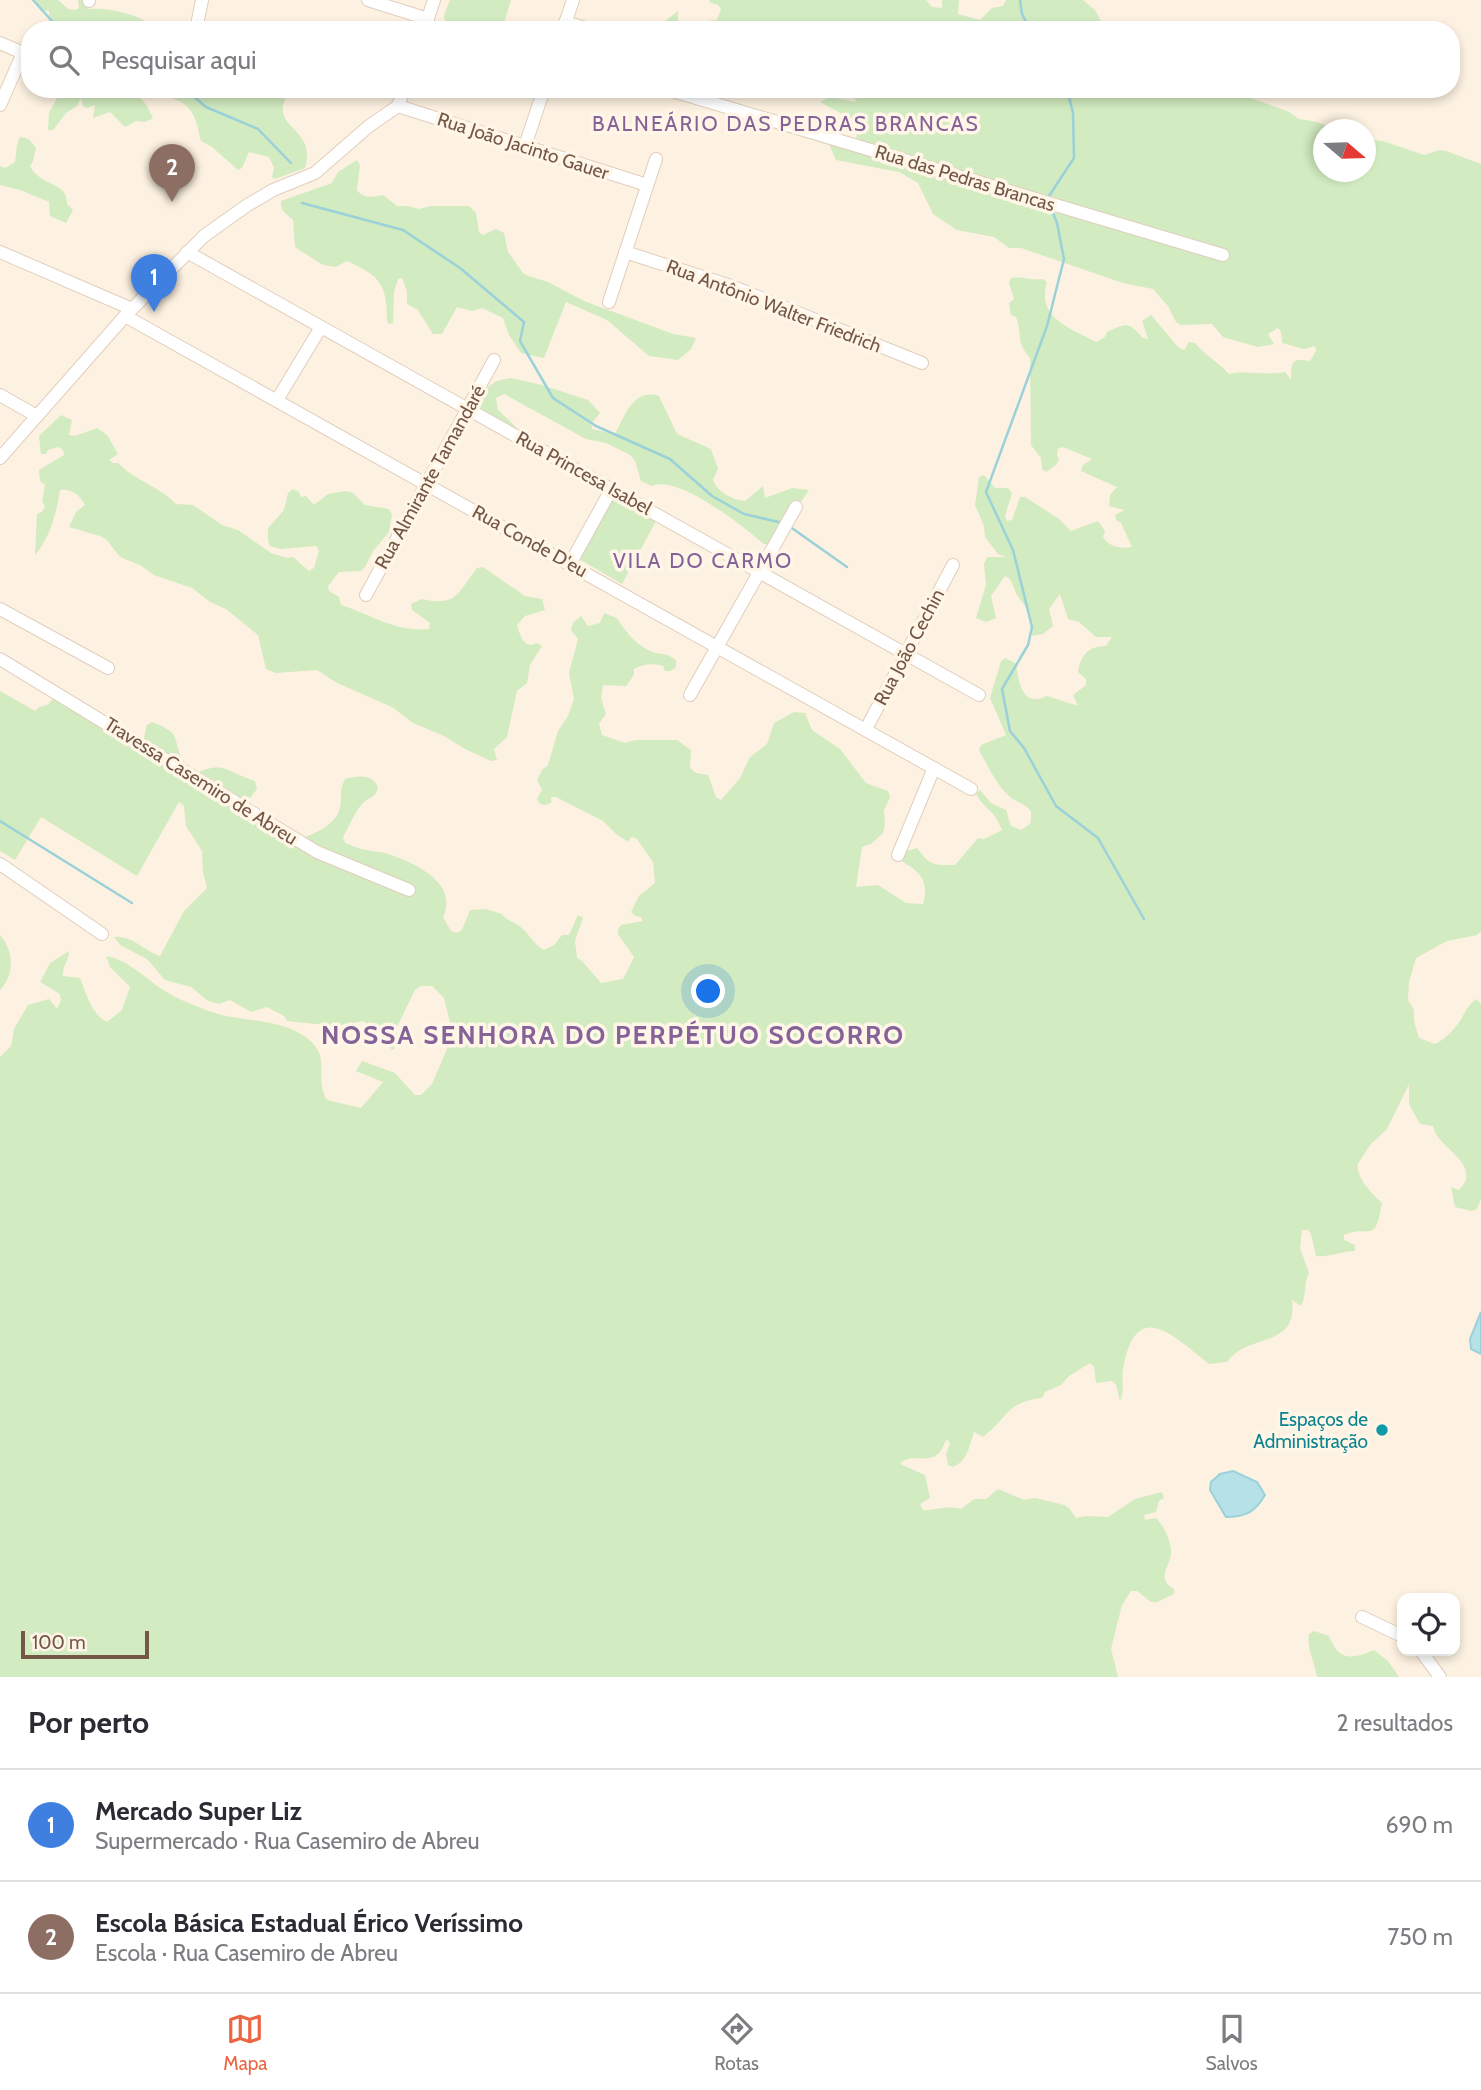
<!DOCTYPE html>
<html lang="pt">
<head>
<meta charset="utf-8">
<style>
	body { margin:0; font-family:Cabin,sans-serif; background:#f7f7f7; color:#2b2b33 }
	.controls { position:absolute; right:21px; bottom:21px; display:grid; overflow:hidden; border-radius:14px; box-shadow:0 4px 10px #0003 }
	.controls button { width:63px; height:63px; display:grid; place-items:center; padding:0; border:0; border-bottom:2px solid #e1e1e2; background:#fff; color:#2b2b33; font:35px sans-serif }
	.compass { position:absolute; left:1313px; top:119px; width:63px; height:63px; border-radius:50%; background:#fff; box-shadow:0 4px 10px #0003; rotate:109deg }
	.scale { position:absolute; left:21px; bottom:18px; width:128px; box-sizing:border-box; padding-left:7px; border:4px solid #755747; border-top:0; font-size:19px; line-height:24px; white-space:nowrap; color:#755747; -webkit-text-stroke:5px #fff6e8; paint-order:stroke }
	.you { position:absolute; left:709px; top:992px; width:24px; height:24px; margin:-18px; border:5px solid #fff; border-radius:50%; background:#1a73e8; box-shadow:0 0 0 10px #1a73e833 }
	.badge { display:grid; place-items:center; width:46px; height:46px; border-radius:50%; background:#eb6542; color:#fff; font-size:23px; font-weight:700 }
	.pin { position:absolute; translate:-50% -58px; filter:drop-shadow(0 2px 4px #0008) }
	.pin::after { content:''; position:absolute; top:37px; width:24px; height:21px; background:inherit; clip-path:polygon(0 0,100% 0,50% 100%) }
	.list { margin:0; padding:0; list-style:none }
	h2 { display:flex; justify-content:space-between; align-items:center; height:91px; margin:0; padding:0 28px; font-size:30px }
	h2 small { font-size:23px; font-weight:400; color:#7c7c81 }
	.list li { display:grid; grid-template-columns:46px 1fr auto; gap:21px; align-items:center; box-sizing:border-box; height:112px; padding:0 28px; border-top:2px solid #e1e1e2 }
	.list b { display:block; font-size:26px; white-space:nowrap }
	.list p { margin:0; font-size:23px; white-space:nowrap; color:#7c7c81 }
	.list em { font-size:23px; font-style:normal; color:#7c7c81 }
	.icon { flex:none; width:38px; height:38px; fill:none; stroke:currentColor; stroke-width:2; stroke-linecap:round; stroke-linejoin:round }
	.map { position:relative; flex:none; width:1481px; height:1677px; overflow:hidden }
	.search { position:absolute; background:#fff; box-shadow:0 4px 10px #0003; left:21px; right:21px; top:21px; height:77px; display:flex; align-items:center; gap:18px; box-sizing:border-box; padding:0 24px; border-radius:28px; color:#7c7c81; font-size:26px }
	.sheet { height:315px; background:#fff }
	nav { display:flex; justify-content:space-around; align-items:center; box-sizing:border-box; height:98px; border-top:2px solid #e1e1e2; background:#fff; font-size:19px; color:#7c7c81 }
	nav a { display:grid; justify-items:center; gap:4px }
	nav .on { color:#eb6542 }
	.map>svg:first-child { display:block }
	.green { fill:#d2ebc0 }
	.water { fill:#b6e1e7; stroke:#9bd1d9; stroke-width:2 }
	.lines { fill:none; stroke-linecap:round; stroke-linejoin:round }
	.stream { stroke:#9bd1d9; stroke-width:2.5 }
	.minor-casing { stroke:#e1cebd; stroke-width:14 }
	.minor { stroke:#fff; stroke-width:12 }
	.culture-dot { fill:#0f9aa8; stroke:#fff6e8; stroke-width:2.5 }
	.labels { text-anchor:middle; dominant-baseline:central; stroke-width:7; stroke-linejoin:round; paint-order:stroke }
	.street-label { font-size:19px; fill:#755747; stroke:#fff6e8 }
	.culture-label { font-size:19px; fill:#0d838f; stroke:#fff6e8; text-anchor:end }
	.neighbourhood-label { font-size:21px; letter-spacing:2px; fill:#856399; stroke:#fff6e8 }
	.district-label { font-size:26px; font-weight:bold; letter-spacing:2px; fill:#856399; stroke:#fff6e8 }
</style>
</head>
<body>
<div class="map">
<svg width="1481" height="1677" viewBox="0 0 1481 1677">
	<rect width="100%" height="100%" fill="#fdf2e1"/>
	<!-- green -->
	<g class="green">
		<path d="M35,0H58L68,9L75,10L79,8L78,0H86L88,9C105,7 145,14 155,30H67L49,26V11H41Z"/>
		<polygon points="450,0 511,0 502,30 446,30 444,15"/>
		<polygon points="710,0 926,0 932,7 942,8 942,0 959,0 958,14 980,20 992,8 1003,6 1006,0 1083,0 1095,10 1106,30 663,30 665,21 678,11 678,24 684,27 694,22 717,20 721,9 718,5 709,2"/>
		<polygon points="66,89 133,89 147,106 153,118 145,122 136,121 125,127 110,112 93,118 95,105 87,108 83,106 81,98 77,106 66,113 53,130 48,130 49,113 58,96 69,96"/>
		<path d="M160,89H288C286,96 282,105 283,112C286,131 315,134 305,168L275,179L272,177L274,168L269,157L249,152L242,168L238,170L212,147L201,141C198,129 196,112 184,104C175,98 167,98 160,89Z"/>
		<path d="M848,89H1226L1289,112L1299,119L1317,122L1335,129L1324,130V172H1366V139L1383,141L1424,155L1440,150L1446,151L1481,164V931L1477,935L1447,941L1416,958L1409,982L1408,1000L1414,1010V1021L1419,1038L1435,1044C1445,1039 1453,1031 1460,1021C1465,1013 1468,1004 1477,999L1481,1004V1199L1477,1209L1471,1211L1455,1207L1451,1187L1459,1190C1481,1169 1448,1151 1438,1137C1437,1137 1433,1127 1433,1126L1420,1124L1409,1104V1084L1387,1129L1370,1145L1357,1165C1359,1181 1371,1193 1382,1203C1375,1246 1370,1224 1344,1235V1240L1355,1245V1251C1344,1251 1323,1258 1316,1256L1311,1234L1308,1230H1302L1300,1248L1309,1273C1303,1283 1307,1296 1301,1306L1292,1300C1298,1349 1249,1332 1227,1362L1209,1364C1173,1336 1136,1296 1123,1369C1121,1380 1125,1391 1120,1401L1116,1385L1112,1381L1096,1383L1094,1367L1090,1363L1069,1376L1061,1385L1045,1392L1042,1398C1006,1402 1009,1417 983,1437L974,1432C969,1446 968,1461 953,1467L948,1465L946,1454L950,1443L947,1439C944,1443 942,1451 938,1454C926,1464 911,1452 900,1464L925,1475L930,1498L920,1504L923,1510C937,1510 947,1505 961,1509L974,1499H986L998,1489L1024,1500L1035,1498L1064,1505L1069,1508L1076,1518L1086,1516L1108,1517L1135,1499L1162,1492L1164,1498L1159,1501L1156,1512L1144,1515L1145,1520L1156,1518C1164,1526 1172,1542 1171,1554C1169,1568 1156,1579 1174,1589V1594L1157,1602H1151L1137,1591H1131L1122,1605L1111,1649L1118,1677H0V1057L11,1046L14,1029L28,1005L49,999L57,1009L61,1000L60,994L40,982L50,963L69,951C69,961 62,966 63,976L80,978C86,993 91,1014 107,1022L122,1010L130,987L110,967L106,956C131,960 149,983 170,994C182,1001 196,1006 209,1011C240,1023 279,1017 307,1038C333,1058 313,1077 327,1100L361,1108L383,1082L356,1071L362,1061L395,1073L415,1095H421L432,1084L453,1035L444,998L432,986H420L415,990L397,1027V1044L393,1050L377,1039L364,1021L334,1026L287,1021L284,1016L267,1007L251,1012L230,1000L219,1004L208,1001L191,987L165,980L147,959L120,945L114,937C132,935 144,951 160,956L184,911L207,888L203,872L202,851L186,826L184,806L179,802L137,876L41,817L15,860L0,851V691L35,711L39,707L47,705L53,699L62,698L143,741L147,725L152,722C183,734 171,736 183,760C186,765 191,770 194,774C225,760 226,772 255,781L257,789L247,802L246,808L295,841C311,835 337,826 340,807C343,794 338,793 345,779C357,776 372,773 378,787C375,798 371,796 363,803C355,811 349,827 343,837L345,843C352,845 359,849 366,850C373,852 381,851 388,854C415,863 459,883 443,917L451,931L457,933L462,930L470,910L486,909L502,914C507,922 515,921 522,928C531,936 533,944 544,950L554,945L562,935H569L578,915L583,918L575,941L577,958L582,961L601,983L623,979L634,957L618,934V929L621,925L643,921L641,917L635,916L631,912L639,896L655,883L653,862L636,838L631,837L628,842L616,834L603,821L556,797H551V803L545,805L540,804L537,799L542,790L537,780L542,770L548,765L558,731L568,716L574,699L569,673L578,639L571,630L573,623L581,616L588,626L600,623L604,613L617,618C625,631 635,644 650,651C661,656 664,651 676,660V667L671,671H665L663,666C654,663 642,664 634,669V675L626,686L603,685L601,698L606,714L599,724L602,735L625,743L636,740H677L691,750L690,768L696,773L708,775L716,797L721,800L740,778L750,757L767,744L774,723L794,712L805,713L812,730L840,749L866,783L888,791L890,797L884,811L885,825L883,833L871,844L862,847L856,887L878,885L906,903L923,904C930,879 919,871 898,859L907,851L917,848C930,866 933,865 955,865L978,838L984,839L1002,830C995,810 984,809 976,794L980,790L991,803L1006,810L1011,826L1021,830L1030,824C1031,818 1033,812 1028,808C1023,803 1014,801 1009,796C995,783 988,766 979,750L981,745L1006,735L990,698L1001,661L1006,658L1016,664C1019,683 1022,708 1047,696L1078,706L1073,695L1086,685V679L1078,672C1081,655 1088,646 1106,646L1112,637H1096L1079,622L1068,619L1060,594L1049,609L1053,626L1043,634L1032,636L1030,613L1017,595L1010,579L1005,576L991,596L996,618L986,622L976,618L986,585L984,564L987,557H1006L998,554L985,537L984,526L975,505L979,477L984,475L995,488H1008L1012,493L1005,516L1007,521L1012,520L1020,497H1025L1059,519L1071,531L1098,521L1105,531L1103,537C1109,547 1121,549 1132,547L1121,523L1116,520L1115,515L1124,510L1109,506L1110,495L1117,487L1081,471L1083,465L1092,459L1063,447L1058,449L1057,455L1059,460L1056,465L1046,472L1042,469L1041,458L1031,445L1030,358C1015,340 1023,336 1016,317L1011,315L1009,303L1014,299L1009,283L1011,278C1023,276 1031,281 1043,279L1047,282C1036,318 1070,328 1096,342L1105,337L1107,332C1127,323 1128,321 1143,338L1148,339L1142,321L1151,315L1178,347L1184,350L1189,342L1195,343C1205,356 1218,361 1229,374C1248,370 1265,376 1285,372L1291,380C1292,364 1289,357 1310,361L1316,351L1315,346L1304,349L1282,343L1281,332L1278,328L1268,334L1274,344L1258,347L1223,337L1212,324L1181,325L1176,322L1168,306L1153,289L1123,283L1021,248H1009L994,237L957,230L933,214L918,183L899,172L836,160L825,135L856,144L857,122L820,102L830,97L857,102Z"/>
		<path d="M20,137L29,139L36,148L33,161L30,166C40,187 68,181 67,204L73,210L66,223L50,216L49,202L20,190L0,185V166L5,168L15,162L17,145Z"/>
		<path d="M357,160L360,165L357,190C363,199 373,197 383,195L397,206H408L419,209L431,206H469L476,213L479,232L483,235L496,229L504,233L508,252L523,273L528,276L548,282L584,301L673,334L696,338L691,349L678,360L649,356L607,320L566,302L544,358L521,353L509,335L503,318L482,308L472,311L457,307L442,334H433L418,310L407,304V291L402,278L398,279L394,292L393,323L389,324L387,321C387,286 381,276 347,261L336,267L329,266L321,264L295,247L293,220C286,214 280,211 281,201L332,183L338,172Z"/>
		<path d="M510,378L542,385L588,400L600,413L592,423V429L615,434C625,416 633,388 659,396L677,434L711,449L718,469L713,480C718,493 733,500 745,501L763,486L765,498L792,488L809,490L780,534L768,544H764C744,527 678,474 652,486L641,481L635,461L630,455L606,443L586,439L504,394L496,398L498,410L516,427L513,430L480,411L476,403L480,392L497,381Z"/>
		<path d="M61,415L72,420L69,435L75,436L97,428L107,435L118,454L109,460L113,463H118C135,481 159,486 176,504L193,505L222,525L238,530L271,553L287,558L293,557L309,571L314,568L319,551L316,546L281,549L270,546L268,540V528L284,510L288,493L293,489L299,492L301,497L306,496L314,505L328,494L346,491L353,493L365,505L389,509L392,514L389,532L373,551L365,567L361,571L339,572L328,586L329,591L339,597L341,605C373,615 394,632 429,629L430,623L412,610L411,604L422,599C458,607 458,592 477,568L483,567L525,596L542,599L545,610L525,616L517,625C520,635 524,650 537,643L542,646L530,665L527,683L517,691L507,737L494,749L497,760L491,761L465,749L444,736L413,723L392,707L337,683L317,670L276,673L266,669L258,635L226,609L210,602L192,588L154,575L140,565L120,557L106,539L100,536L69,527L76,512L85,505C80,495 71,488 60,490C57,511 50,538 35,555L37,514L42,512L45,506L42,502L45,485L40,481L39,470L64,455L63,450L58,447L48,450L46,454H41L39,436Z"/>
		<polygon points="613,498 656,521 622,584 579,559"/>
		<path d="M0,935C14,951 15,974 0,990Z"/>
		<path d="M1314,1631L1329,1636C1339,1662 1352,1659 1374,1650L1388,1661L1399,1677H1317C1315,1662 1306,1648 1309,1634Z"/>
	</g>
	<!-- water -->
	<g class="water">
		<polygon points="1481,1312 1481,1354 1471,1349 1470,1339"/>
		<path d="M1233,1471L1257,1482L1265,1495C1255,1512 1246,1517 1226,1517L1210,1490L1211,1482L1220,1474Z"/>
	</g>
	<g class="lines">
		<!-- stream -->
		<g class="stream">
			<polyline points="33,0 60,30"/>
			<polyline points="1020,0 1022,14 1030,30"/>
			<polyline points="185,89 206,107 258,129 291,163"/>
			<polyline points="1047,199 1074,158 1073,113 1067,89"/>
			<polyline points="302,203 403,230 460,268 524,322 520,341 553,398 596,426 670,459 712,496 744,514 783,523"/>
			<polyline points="1051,208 1057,223 1064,259 1047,326 986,492 1013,550 1032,627 1028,645 1002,689 1010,731 1024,748 1056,806 1098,838 1144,919"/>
			<polyline points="789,526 847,567"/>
			<polyline points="0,821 132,903"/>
		</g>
		<defs>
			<g id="minor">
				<polyline points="368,0 428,19"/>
				<polyline points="89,1 89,0"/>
				<polyline points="565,22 592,30"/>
				<polyline points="196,30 202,0"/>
				<polyline points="424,30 434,0"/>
				<polyline points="563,30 573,0"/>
				<polyline points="0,43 23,53 0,105"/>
				<polyline points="666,89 1223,255"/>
				<polyline points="398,106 647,185"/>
				<polyline points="398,106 404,89"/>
				<polyline points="525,146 544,89"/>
				<polyline points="0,252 132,309"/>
				<polyline points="187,252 979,695"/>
				<polyline points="625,252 731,286 922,363"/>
				<polyline points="609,302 656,159"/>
				<polyline points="125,316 971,789"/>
				<polyline points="0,395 37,416"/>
				<polyline points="277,400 321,327"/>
				<polyline points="0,458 125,316 204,236 246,206 273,190 315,173 369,126 398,106"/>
				<polyline points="570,564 612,488"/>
				<polyline points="366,595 494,360"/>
				<polyline points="0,609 108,668"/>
				<polyline points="0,659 317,852 409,890"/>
				<polyline points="690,695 796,507"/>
				<polyline points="866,729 953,565"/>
				<polyline points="898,855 934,768"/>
				<polyline points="0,864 102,934"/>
				<polyline points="1362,1617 1402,1636"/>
				<polyline points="1421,1651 1440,1677"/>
			</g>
		</defs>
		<!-- minor casing -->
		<use href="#minor" class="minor-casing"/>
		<!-- minor -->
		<use href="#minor" class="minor"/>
	</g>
	<!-- markers -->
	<circle class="culture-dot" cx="1382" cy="1430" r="7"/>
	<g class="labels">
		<!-- street labels -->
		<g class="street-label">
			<text transform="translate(523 146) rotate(18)">Rua João Jacinto Gauer</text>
			<text transform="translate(965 178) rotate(17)">Rua das Pedras Brancas</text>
			<text transform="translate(774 306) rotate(21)">Rua Antônio Walter Friedrich</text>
			<text transform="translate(584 473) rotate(29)">Rua Princesa Isabel</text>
			<text transform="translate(430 477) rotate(-61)">Rua Almirante Tamandaré</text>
			<text transform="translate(530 541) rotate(29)">Rua Conde D'eu</text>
			<text transform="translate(909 647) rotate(-62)">Rua João Cechin</text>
			<text transform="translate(201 781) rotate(32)">Travessa Casemiro de Abreu</text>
		</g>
		<!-- culture labels -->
		<g class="culture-label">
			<text x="1368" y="1419">Espaços de<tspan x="1368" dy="22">Administração</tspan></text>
		</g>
		<!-- neighbourhood labels -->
		<g class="neighbourhood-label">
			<text x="786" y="123">BALNEÁRIO DAS PEDRAS BRANCAS</text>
			<text x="703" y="560">VILA DO CARMO</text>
		</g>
		<!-- district labels -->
		<g class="district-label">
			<text x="613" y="1035">NOSSA SENHORA DO PERPÉTUO SOCORRO</text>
		</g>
	</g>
</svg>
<div class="controls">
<button><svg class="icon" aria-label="locate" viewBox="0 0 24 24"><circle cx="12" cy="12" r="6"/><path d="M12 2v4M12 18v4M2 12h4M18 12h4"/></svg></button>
</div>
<svg class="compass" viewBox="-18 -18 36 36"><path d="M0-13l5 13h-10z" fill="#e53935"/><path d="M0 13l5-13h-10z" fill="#7c7c81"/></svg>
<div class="scale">100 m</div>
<div class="you"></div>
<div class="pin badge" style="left:154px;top:312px;background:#3f7fe0">1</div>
<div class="pin badge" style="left:172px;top:202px;background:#8d6e63">2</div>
<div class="search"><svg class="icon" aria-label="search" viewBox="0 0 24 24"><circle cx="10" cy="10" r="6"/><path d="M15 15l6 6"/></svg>Pesquisar aqui</div>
</div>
<section class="sheet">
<h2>Por perto<small>2 resultados</small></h2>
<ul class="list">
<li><span class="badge" style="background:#3f7fe0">1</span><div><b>Mercado Super Liz</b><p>Supermercado · Rua Casemiro de Abreu</p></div><em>690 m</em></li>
<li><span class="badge" style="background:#8d6e63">2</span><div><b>Escola Básica Estadual Érico Veríssimo</b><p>Escola · Rua Casemiro de Abreu</p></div><em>750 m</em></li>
</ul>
</section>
<nav>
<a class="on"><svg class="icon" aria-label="map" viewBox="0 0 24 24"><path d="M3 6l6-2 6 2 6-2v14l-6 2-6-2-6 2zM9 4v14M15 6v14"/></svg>Mapa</a>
<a><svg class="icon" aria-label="directions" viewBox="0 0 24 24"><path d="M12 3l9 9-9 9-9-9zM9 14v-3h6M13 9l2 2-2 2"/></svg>Rotas</a>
<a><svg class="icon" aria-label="saved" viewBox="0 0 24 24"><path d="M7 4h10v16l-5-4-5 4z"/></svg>Salvos</a>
</nav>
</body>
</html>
